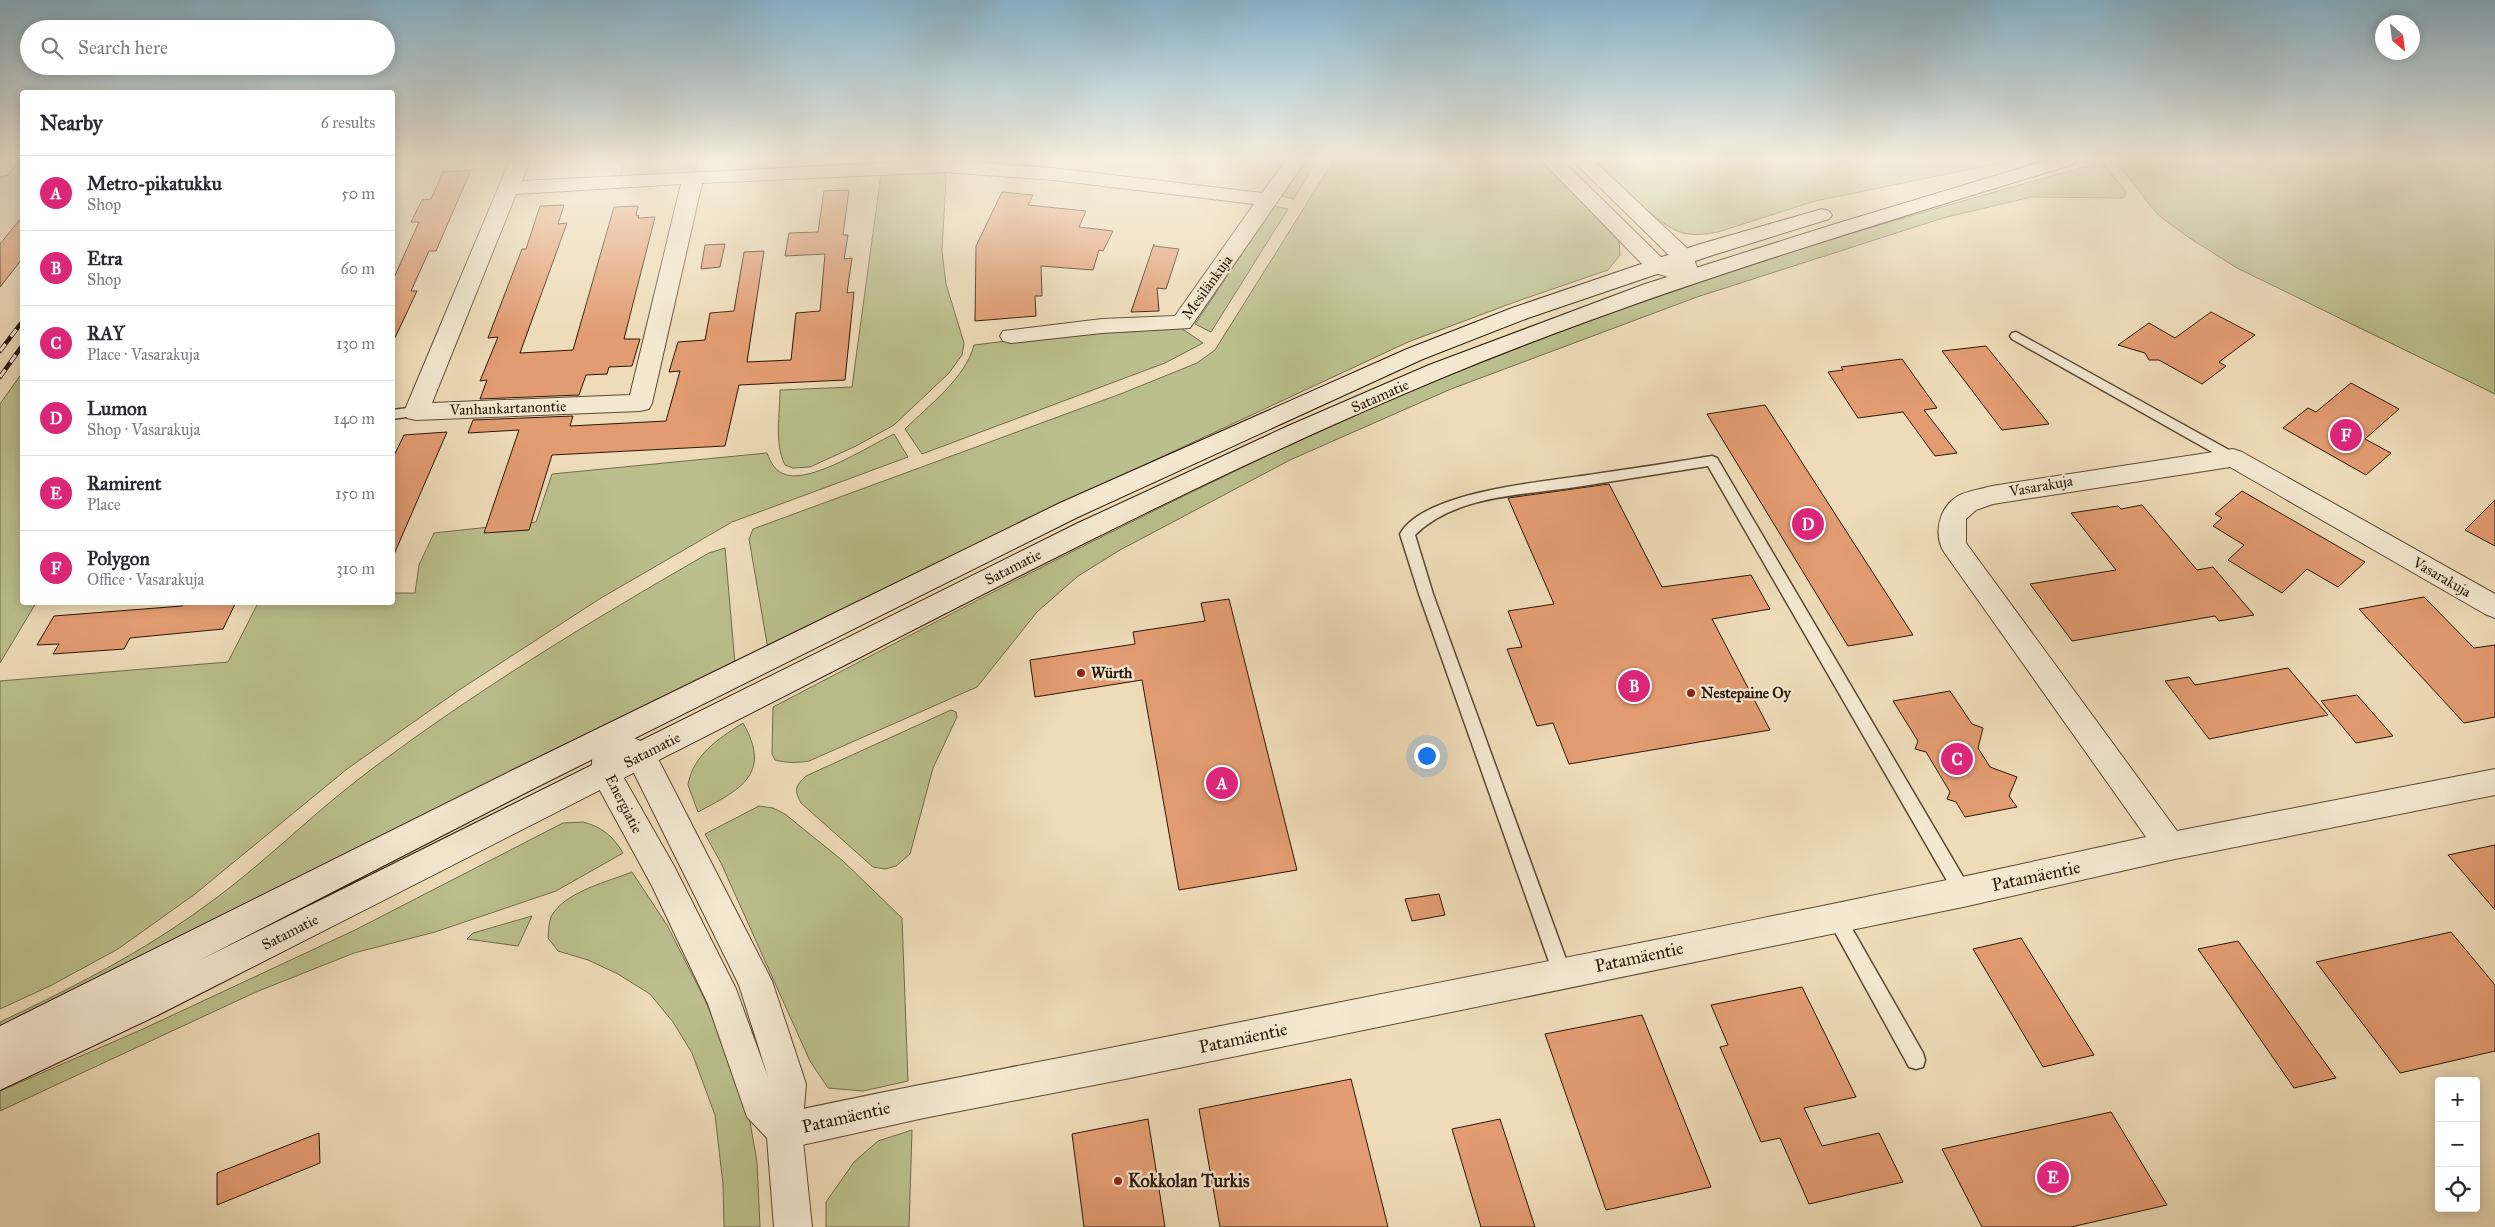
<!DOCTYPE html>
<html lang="en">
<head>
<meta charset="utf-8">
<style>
	body { margin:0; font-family:"IM FELL Great Primer",serif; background:#f2f2f3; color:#2b2b33 }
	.controls { position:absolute; right:15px; bottom:15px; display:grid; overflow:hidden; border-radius:5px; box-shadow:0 2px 12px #0003 }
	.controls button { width:45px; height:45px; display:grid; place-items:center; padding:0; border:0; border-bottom:1px solid #e1e1e2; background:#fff; color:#2b2b33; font:25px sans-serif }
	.compass { position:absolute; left:2375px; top:15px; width:45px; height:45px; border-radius:50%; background:#fff; box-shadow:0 2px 12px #0003; rotate:152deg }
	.you { position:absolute; left:1426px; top:755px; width:18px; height:18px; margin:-12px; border:4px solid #fff; border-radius:50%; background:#1a73e8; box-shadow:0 0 0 8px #1a73e833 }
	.badge { display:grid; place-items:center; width:32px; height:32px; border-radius:50%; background:#db2777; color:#fff; font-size:16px; font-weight:700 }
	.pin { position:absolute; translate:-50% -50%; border:2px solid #fff; box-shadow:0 1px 5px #0006 }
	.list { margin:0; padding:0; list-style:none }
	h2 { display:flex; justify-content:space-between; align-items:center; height:65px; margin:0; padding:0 20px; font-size:21px }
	h2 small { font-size:16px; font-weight:400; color:#7c7c81 }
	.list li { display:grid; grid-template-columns:32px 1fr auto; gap:15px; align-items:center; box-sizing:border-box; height:75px; padding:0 20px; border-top:1px solid #e1e1e2 }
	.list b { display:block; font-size:19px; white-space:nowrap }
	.list p { margin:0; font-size:16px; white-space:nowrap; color:#7c7c81 }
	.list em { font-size:16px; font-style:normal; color:#7c7c81 }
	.icon { flex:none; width:28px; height:28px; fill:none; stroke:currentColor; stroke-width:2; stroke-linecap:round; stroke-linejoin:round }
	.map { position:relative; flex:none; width:2495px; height:1227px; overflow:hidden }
	.search { position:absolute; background:#fff; box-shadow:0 2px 12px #0003; left:20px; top:20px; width:375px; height:55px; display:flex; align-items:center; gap:12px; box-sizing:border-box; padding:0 18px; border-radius:28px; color:#7c7c81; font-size:19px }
	.panel { position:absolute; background:#fff; box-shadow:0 2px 12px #0003; left:20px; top:90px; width:375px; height:515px; border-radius:5px }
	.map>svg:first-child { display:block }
	.green { fill:#bbbf8d; stroke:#726b4a }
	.building { fill:#e39c71; stroke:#2a1708 }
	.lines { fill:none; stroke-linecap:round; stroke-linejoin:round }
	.service-casing { stroke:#5b4834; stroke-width:3 }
	.minor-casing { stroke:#5b4834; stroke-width:2 }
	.tertiary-casing { stroke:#5b4834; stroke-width:2 }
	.secondary-casing { stroke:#2a1708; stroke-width:2 }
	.service { fill:#f4e8d1; fill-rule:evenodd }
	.minor { fill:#f4e8d1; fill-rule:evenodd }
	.tertiary { fill:#f4e8d1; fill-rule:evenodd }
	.secondary { fill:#f4e8d1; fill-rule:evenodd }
	.rail-casing { stroke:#2a1708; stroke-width:4.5 }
	.rail { stroke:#f4e8d1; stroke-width:3; stroke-dasharray:9; stroke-linecap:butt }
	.poi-dot { fill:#8f2418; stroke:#f4e8d1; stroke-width:2 }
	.labels { text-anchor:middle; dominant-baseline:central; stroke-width:4.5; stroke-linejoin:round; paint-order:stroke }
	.street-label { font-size:15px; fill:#2a1708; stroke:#f4e8d1 }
	.poi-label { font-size:15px; font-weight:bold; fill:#2a1708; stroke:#f4e8d1; text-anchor:start }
	.near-street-label { font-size:18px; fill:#2a1708; stroke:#f4e8d1 }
	.near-poi-label { font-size:18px; font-weight:bold; fill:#2a1708; stroke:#f4e8d1; text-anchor:start }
</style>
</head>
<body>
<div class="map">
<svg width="2495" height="1227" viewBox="0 0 2495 1227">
	<rect width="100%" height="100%" fill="#eedcb8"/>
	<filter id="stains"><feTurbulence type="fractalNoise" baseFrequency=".004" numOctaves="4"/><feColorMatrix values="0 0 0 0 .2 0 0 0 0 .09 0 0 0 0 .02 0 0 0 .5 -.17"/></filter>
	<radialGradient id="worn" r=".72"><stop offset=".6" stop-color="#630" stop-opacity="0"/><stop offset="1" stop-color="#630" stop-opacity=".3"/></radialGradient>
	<!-- green -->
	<g class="green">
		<polygon points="626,160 699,160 694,173 620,177"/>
		<polygon points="1305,160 1317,160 1294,199 1282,196"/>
		<polygon points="1334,160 1541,160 1619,241 1620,255 1608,270 1515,302 1408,342 1065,502 768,649 749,539 753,529 1123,393 1197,363 1215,350"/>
		<path d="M1595,160H2015L1815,201L1718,232C1707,234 1694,236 1683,233C1657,226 1616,180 1595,160Z"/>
		<polygon points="2115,160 2495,160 2495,394 2237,268 2188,237 2157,214"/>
		<path d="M2102,162L2124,189L2126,194L2123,198L2031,197L1943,218L1697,297L1451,389L1290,460L1120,550L1078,576L1037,612L977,687L809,761C797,763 787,763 775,760L772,754L773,707C993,592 1213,475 1441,377C1654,286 1880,224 2102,162Z"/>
		<path d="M943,171L946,179L942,251L946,284L964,343L962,355L949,373L894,425L856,446L810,467L793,468L785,465C774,443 780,414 780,390L852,387L881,174Z"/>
		<polygon points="1274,206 1288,209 1211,332 1195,324"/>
		<path d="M1181,328L1203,343L1165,363L922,454L905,429C929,405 965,379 974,345L1064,334Z"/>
		<polygon points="22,373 22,602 36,603 0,663 0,404"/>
		<path d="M894,434L908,457L732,522L601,598L459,690L347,769L195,894L118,949L50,986L0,1009V681L228,662L258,603L392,602L393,593H415L419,565L434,533L536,522L552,474L767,453C771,463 775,472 787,475C813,482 869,446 894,434Z"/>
		<path d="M725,548L735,664L0,1032V1022C72,988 143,952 208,904C261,866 308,818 360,778C470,694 589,622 709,553Z"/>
		<path d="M951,710L956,712L957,717L933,768L910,854L896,866L885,869L873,867L801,803C794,790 795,786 806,776Z"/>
		<path d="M743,723C773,775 739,790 698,812L688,785C693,755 718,739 743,723Z"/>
		<polygon points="759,806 773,808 785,814 843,861 902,918 908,1081 863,1091 828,1088 810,1061 721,863 705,834"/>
		<path d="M583,822C602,827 613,836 623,853L556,891L435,932L354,953L256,992L0,1111V1091L143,1029L355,930L563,823Z"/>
		<path d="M632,872L667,925L705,1000L746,1099L757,1162L760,1227H724L723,1184L715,1115L692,1053L673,1022L650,994L618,974L588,960L558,951L548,938C549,930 548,919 554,912C571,890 607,882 632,872Z"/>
		<polygon points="532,916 518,946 467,939 473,933"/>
		<polygon points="912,1130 909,1227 826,1227 826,1202 854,1162 878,1141"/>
	</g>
	<!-- building -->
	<g class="building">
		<polygon points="471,170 436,251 429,251 411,291 417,291 392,344 392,282 419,222 411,222 422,200 431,199 443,172"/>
		<polygon points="849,190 843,235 848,235 844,259 852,258 847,293 854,292 845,380 739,385 725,446 552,455 529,530 484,533 519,430 468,433 473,420 573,416 570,426 666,421 680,371 669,372 678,342 705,340 710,313 734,311 744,252 764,251 747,362 791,360 796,313 820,311 825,254 785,256 789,233 818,232 824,191"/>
		<polygon points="1002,192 1033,195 1028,205 1086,211 1079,227 1113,231 1103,251 1099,250 1093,270 1041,266 1042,296 1035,296 1036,316 975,321 976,246"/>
		<polygon points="564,205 558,224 567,223 520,353 573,350 614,207 638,206 636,216 639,215 638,218 655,217 624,339 640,339 632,366 609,367 607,374 586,375 579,395 480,399 487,380 480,381 498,337 488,338 522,249 526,249 540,206"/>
		<polygon points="22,217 22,259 0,287 0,244"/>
		<polygon points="725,244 720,267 701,269 705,245"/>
		<polygon points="1154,244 1154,246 1179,249 1166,289 1157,288 1159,311 1131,312"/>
		<polygon points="2211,312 2255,335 2219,362 2226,366 2202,384 2159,360 2149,360 2145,353 2118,345 2149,323 2175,338"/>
		<polygon points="1986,346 2049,424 2002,430 1942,351"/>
		<polygon points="1902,359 1937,408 1924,410 1957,453 1935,456 1903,412 1858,418 1828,372 1843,370 1841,367"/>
		<polygon points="2351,383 2399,409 2365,439 2391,453 2366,475 2283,428 2308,408 2316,412"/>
		<polygon points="1765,405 1913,635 1848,646 1707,414"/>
		<polygon points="447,432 392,559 392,460 404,435"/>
		<polygon points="1609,484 1662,587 1751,575 1770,609 1712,619 1770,730 1569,764 1553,723 1537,726 1507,649 1522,647 1508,611 1554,604 1508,498"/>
		<polygon points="2242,491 2365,562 2338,587 2307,569 2282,593 2228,560 2244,545 2213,526 2222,518 2215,514"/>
		<polygon points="2495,500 2495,546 2465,530"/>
		<polygon points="2142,505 2197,570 2213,567 2254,615 2219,621 2215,616 2072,641 2030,584 2116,570 2071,513 2118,506 2121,509"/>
		<polygon points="2424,597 2474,648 2495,645 2495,717 2464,723 2359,609"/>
		<polygon points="1229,599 1297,870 1179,890 1142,680 1035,697 1030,660 1135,644 1133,632 1205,621 1201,603"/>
		<polygon points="184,602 236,602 223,629 130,638 124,649 53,654 59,644 37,645 54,616 182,606"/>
		<polygon points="2288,668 2328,715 2209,739 2165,681 2189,677 2195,685"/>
		<polygon points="1950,691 1972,724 1983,728 1978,748 1990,767 2017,777 2009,796 2017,807 1965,817 1956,802 1947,799 1950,792 1926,752 1915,749 1918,741 1893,701"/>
		<polygon points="2357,695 2393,736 2356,743 2321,701"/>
		<polygon points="2495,845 2495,910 2448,855"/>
		<polygon points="1439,894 1445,915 1412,921 1405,899"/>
		<polygon points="2451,932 2495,985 2495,1051 2400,1073 2316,962"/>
		<polygon points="2021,938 2094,1055 2043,1067 1973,949"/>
		<polygon points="2238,941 2336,1078 2294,1088 2198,949"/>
		<polygon points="1802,987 1856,1097 1804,1108 1822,1146 1879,1133 1903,1182 1809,1204 1780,1138 1761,1142 1720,1047 1728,1045 1711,1005"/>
		<polygon points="1642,1015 1711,1187 1606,1210 1545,1034"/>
		<polygon points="1351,1079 1388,1227 1220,1227 1199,1109"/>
		<polygon points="2111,1112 2167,1205 2071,1227 1982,1227 1942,1149"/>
		<polygon points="1148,1119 1165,1227 1084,1227 1072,1134"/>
		<polygon points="1500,1119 1535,1227 1481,1227 1452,1129"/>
		<polygon points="319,1133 320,1163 217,1205 217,1173"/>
	</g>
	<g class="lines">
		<defs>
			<g id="service">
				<polygon points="2016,332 2238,455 2240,458 2238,461 2228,461 2012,339 2010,336 2012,333"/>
				<polygon points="416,407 421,409 423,412 421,415 392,419 392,410"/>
				<path d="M1712,456L1717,458L1972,892L1969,898L1963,900L1957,898L1708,466C1664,473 1620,480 1576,487C1524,495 1455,495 1415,535L1433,594L1571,973L1568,979L1562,982L1556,979L1553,973L1419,594L1400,534C1424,491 1543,482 1588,475C1629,469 1671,463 1712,456Z"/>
				<polygon points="1836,909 1842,911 1923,1053 1925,1060 1923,1067 1916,1069 1909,1067 1830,923 1827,917 1830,911"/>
			</g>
			<g id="minor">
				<polygon points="0,160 20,160 7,175 0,177"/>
				<path d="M510,160H530L522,181L946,160L1053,168L1262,193L1286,160H1306L1190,328L1102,333L1011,343L1003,341L1000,336L1003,331L1102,319L1175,316L1254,204L1053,180L946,172L702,183L652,403L649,409L640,411L416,420L407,418L404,412ZM681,184L630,395L432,403L516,194Z"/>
				<path d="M2233,449L2242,452L2495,594V618L2485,614L2230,467L1993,504L1976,510L1966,519V543L2177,831L2495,769V795L2170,860L1963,907L1125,1079L924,1118L784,1149L771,1144L766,1131L771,1118L784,1113C902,1087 1021,1066 1140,1042C1476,975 1812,911 2146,837L1944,552C1933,534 1939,507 1958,496C1967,491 1981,489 1992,486Z"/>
			</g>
			<g id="tertiary">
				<polygon points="1541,160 1562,160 1665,261 1675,265 1673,259 1572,160 1593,160 1691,252 1701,277 1698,282 1690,284 1649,271"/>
				<path d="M609,725L652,747L772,981L806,1084L802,1131L812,1227H774L767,1138L747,1117L708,1004L652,886L591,774L594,737L599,728ZM622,760L630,765L739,985L768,1077L736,989L674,866L621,773Z"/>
			</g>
			<path id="secondary" d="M2047,160H2077L2074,164C1862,229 1649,292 1444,377C1239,462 1042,564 845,665C616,782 387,899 158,1015L0,1090V1026L513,770L1060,503L1407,349L1512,308L1697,245L1815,211L1822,209L1829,211L1832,215L1829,219L1713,255L1528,318L1423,359L1078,517L535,788L198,961L1078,523L1288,426L1429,365L1645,284L1832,225Z"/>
		</defs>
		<!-- service casing -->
		<use href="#service" class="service-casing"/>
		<!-- minor casing -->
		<use href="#minor" class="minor-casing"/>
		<!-- tertiary casing -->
		<use href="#tertiary" class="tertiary-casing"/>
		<!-- secondary casing -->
		<use href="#secondary" class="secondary-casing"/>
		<!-- service -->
		<use href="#service" class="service"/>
		<!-- minor -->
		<use href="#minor" class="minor"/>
		<!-- tertiary -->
		<use href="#tertiary" class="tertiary"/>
		<!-- secondary -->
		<use href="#secondary" class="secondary"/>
		<defs>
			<g id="rail">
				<polyline points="0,351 22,322"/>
				<polyline points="0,377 22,346"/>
			</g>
		</defs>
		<!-- rail casing -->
		<use href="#rail" class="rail-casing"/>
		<!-- rail -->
		<use href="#rail" class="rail"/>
	</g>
	<!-- sky -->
	<linearGradient id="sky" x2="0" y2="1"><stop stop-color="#88b7d1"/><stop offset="0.48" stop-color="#f7efdf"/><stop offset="1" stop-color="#f7efdf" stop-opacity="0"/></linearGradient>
	<rect width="2495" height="331" fill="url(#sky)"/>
	<!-- markers -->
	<g class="poi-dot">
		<circle cx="1081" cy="673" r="5"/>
		<circle cx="1691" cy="693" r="5"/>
		<circle cx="1118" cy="1181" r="5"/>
	</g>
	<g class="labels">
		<!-- street labels -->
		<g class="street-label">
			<text transform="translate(1207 287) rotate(-54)">Mesilänkuja</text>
			<text transform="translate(1380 396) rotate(-24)">Satamatie</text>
			<text transform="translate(508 408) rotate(-2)">Vanhankartanontie</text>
			<text transform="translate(2041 486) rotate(-10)">Vasarakuja</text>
			<text transform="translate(1013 567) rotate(-27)">Satamatie</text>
			<text transform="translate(2442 577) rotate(30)">Vasarakuja</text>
			<text transform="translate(652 750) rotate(-27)">Satamatie</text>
			<text transform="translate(624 804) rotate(63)">Energiatie</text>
			<text transform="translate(290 932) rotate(-27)">Satamatie</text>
		</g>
		<!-- poi labels -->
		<g class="poi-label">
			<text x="1091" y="673">Würth</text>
			<text x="1701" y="693">Nestepaine Oy</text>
		</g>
		<!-- near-street labels -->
		<g class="near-street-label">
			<text transform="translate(2036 876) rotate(-12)">Patamäentie</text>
			<text transform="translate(1639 957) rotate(-12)">Patamäentie</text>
			<text transform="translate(1243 1038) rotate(-12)">Patamäentie</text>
			<text transform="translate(846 1117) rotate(-13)">Patamäentie</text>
		</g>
		<!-- near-poi labels -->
		<g class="near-poi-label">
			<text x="1128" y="1181">Kokkolan Turkis</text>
		</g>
	</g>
	<rect width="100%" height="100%" filter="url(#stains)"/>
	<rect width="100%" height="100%" fill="url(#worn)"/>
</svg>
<div class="controls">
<button>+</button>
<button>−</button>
<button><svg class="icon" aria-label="locate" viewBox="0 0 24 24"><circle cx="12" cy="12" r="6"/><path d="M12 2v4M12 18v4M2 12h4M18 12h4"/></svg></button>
</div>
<svg class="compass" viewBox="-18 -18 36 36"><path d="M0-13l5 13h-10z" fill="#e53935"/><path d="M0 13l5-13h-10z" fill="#7c7c81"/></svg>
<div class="you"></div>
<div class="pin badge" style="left:1222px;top:783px">A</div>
<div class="pin badge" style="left:1634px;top:686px">B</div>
<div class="pin badge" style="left:1957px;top:759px">C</div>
<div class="pin badge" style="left:1808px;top:524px">D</div>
<div class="pin badge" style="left:2053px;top:1177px">E</div>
<div class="pin badge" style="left:2346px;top:435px">F</div>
<div class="search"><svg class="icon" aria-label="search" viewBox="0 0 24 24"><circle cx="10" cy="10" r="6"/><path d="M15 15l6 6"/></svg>Search here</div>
<section class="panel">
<h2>Nearby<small>6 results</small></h2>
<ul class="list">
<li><span class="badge">A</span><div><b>Metro-pikatukku</b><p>Shop</p></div><em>50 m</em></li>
<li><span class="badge">B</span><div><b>Etra</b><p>Shop</p></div><em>60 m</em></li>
<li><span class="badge">C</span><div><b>RAY</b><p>Place · Vasarakuja</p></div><em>130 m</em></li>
<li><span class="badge">D</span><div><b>Lumon</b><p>Shop · Vasarakuja</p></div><em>140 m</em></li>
<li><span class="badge">E</span><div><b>Ramirent</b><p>Place</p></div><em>150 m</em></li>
<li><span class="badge">F</span><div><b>Polygon</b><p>Office · Vasarakuja</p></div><em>310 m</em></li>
</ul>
</section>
</div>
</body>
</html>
